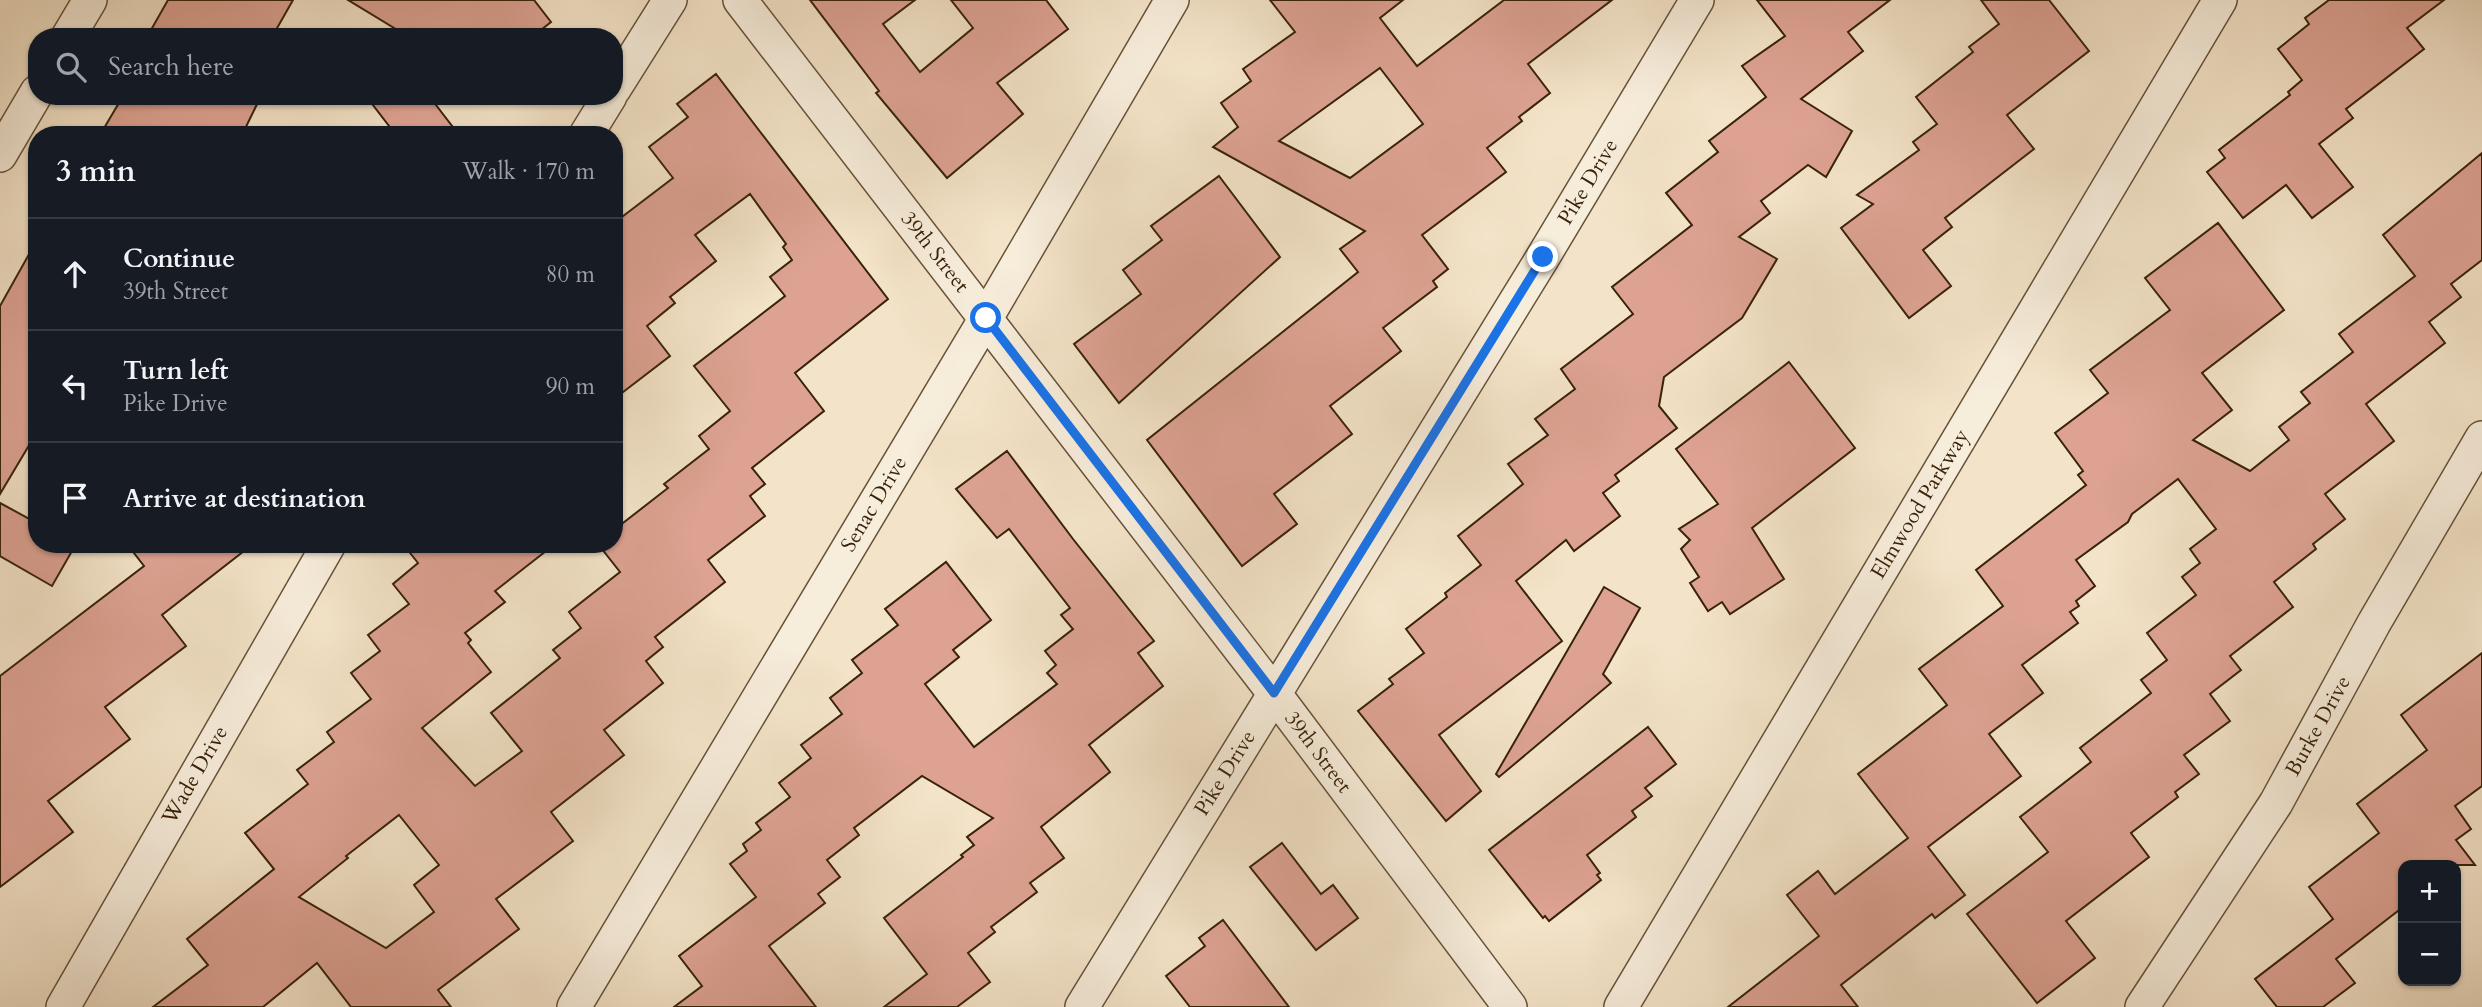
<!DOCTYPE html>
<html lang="en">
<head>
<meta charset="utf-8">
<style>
	body { margin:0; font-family:Cardo,serif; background:#242831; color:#f1f3f6 }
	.controls { position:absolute; right:21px; bottom:21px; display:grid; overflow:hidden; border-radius:14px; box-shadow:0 2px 5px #0004 }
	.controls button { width:63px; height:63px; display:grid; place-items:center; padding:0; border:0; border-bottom:2px solid #363941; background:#171b24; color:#f1f3f6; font:35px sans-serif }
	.stop { position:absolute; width:21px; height:21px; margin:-16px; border:5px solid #1a73e8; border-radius:50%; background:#fff }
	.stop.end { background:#1a73e8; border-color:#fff; box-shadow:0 2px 7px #0008 }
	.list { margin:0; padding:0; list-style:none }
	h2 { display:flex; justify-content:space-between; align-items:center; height:91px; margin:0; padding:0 28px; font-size:30px }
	h2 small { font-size:23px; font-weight:400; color:#9ea1a6 }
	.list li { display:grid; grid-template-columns:46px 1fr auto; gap:21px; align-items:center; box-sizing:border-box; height:112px; padding:0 28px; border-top:2px solid #363941 }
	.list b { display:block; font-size:26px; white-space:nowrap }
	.list p { margin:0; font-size:23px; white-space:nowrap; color:#9ea1a6 }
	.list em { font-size:23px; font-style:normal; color:#9ea1a6 }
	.icon { flex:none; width:38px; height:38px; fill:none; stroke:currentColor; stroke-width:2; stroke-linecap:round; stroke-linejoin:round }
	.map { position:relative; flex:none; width:2482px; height:1007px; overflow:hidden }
	.search { position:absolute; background:#171b24; box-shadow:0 2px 5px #0004; left:28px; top:28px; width:595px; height:77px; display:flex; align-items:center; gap:18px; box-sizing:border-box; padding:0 24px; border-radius:28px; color:#9ea1a6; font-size:26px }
	.panel { position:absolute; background:#171b24; box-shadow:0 2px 5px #0004; left:28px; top:126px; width:595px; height:427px; border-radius:28px }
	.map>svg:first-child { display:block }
	.building { fill:#dda292; stroke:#382209; stroke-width:2; fill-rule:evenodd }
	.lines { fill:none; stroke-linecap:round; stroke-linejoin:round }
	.street-casing { stroke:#675239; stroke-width:36 }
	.street { stroke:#f7eddb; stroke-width:33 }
	.route { stroke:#1a73e8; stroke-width:9 }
	.labels { text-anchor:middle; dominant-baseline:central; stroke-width:7; stroke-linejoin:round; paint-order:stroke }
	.street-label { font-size:21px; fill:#382209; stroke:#f7eddb }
</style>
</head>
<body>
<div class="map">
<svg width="2482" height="1007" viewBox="0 0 2482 1007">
	<rect width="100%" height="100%" fill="#f3e3c8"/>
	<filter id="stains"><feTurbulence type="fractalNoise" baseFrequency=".00286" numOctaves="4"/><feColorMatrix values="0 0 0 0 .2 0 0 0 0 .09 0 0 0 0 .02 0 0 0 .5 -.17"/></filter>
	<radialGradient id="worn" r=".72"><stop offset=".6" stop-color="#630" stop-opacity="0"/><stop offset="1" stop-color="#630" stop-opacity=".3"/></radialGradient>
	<!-- building -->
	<g class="building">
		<polygon points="168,0 293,0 272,37 147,37"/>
		<polygon points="348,0 534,0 551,22 532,37 409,37"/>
		<polygon points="810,0 915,0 883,24 920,72 973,28 951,0 1046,0 1068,29 997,83 1023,114 947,178 876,93 879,91"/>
		<path d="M1270,0H1403L1380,18L1417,66L1504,0H1612L1528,64L1550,93L1519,117L1522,121L1487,148L1506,172L1422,235L1448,269L1433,281L1437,287L1383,328L1401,351L1330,406L1352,434L1274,494L1297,524L1242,566L1147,440L1358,272L1340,249L1365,231L1213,147L1238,127L1221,103L1251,81L1243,69L1295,32ZM1380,68L1423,124L1350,178L1279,141Z"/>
		<polygon points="1757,0 1890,0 1848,32 1863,51 1801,99 1852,131 1826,177 1808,165 1761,201 1770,213 1739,237 1777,259 1742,318 1664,377 1659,406 1677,428 1615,475 1619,481 1603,493 1620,516 1574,551 1566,540 1516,581 1562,641 1439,735 1481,791 1446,821 1358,711 1393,684 1389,679 1424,653 1406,629 1447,597 1445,593 1481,565 1458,536 1523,484 1508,464 1548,435 1535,419 1575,389 1561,369 1633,314 1612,287 1692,225 1666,193 1718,152 1709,141 1766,97 1742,66 1785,36"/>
		<polygon points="1981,0 2049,0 2089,51 2007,115 2034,149 1945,218 1952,227 1923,250 1951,286 1909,318 1841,228 1873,204 1857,195 1919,150 1913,142 1937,124 1916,97 1973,52 1969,47 1999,24"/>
		<polygon points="2329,0 2444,0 2407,28 2424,49 2346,109 2353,118 2319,144 2353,187 2312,218 2286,185 2243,218 2207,172 2225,158 2219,150 2290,95 2288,92 2302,80 2278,49 2309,24 2305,18"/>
		<path d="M716,74L888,299L795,373L824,411L752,468L765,484L750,496L765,516L708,560L725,582L655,637L663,647L646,661L663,683L604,730L624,755L551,812L573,841L496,899L519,929L438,990L451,1007H351L317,963L263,1007H153L208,965L187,939L274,869L245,833L308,784L297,770L334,742L327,732L371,699L351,673L380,651L368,635L409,604L393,584L418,563L403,544H555L495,591L505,602L465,633L471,640L468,643L491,672L422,728L475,786L522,751L491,713L560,658L553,650L581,628L569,612L620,572L598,544H614V530L668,488L664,484L709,449L699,436L730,411L694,366L785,296L770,277L792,260L783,247L786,244L750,194L695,235L716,261L670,297L675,303L647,326L670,356L614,399V223L673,178L649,147L688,117L677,104ZM399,815L439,865L414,885L434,912L386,948L299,897L348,858L346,856Z"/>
		<polygon points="123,96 261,96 242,135 100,135"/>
		<polygon points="366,96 429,96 459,135 396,135"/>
		<polygon points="2482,153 2482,260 2451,284 2461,297 2429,322 2445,343 2366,404 2394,441 2325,494 2345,519 2313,544 2316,549 2274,582 2293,607 2230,656 2241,670 2210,694 2230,721 2184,755 2199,774 2175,792 2178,797 2131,833 2149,857 2066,921 2095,958 2037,1003 1967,914 2048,852 2020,817 2091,762 2080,748 2151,693 2141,680 2167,660 2147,633 2196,595 2182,577 2200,563 2190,549 2216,529 2178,479 2132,514 2128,522 2076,560 2095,586 2076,601 2079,606 2070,612 2078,623 2022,665 2043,693 1989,734 2021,776 1928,847 1965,895 1935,918 1932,914 1841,985 1858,1007 1728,1007 1819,936 1787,895 1818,871 1835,894 1908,838 1858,774 1947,705 1919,669 2003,606 1976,570 2086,485 2078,475 2083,471 2055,433 2108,393 2090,370 2170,310 2145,278 2218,223 2284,310 2202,373 2232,410 2193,440 2250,471 2289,440 2279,427 2310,403 2301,392 2353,352 2339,334 2415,276 2383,235"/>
		<polygon points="1219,176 1280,257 1119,403 1074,344 1141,294 1123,270 1162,240 1151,226"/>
		<polygon points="37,240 37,432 0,494 0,306"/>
		<polygon points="1789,362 1855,448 1752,528 1784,579 1730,614 1722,602 1708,611 1690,583 1699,577 1681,549 1690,540 1679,529 1718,504 1676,449"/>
		<polygon points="1007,451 1073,539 1154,641 1138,653 1163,686 1089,745 1110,772 1041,827 1064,858 1030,883 1037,892 991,927 995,932 968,953 990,982 957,1007 884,1007 927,974 884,918 963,857 961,855 974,845 967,837 993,818 922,776 854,828 859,835 827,860 840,877 818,894 825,903 769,946 816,1007 674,1007 702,986 679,956 756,897 730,864 747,851 743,844 761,830 756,823 790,797 779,783 811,758 801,745 842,714 830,698 862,673 852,660 898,625 885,609 946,562 991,620 953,650 959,657 925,684 974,747 1057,684 1047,673 1056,665 1045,651 1073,629 1061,615 1070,608 1009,529 997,538 956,489"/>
		<polygon points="0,503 37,523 37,544 76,544 52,586 0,556"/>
		<polygon points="127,544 253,544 162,615 186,646 105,707 130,739 48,801 73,832 0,887 0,676 144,566"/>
		<polygon points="1604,587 1640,608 1603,674 1611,683 1499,777 1496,774"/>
		<polygon points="2482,653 2482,786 2455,806 2471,829 2456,840 2475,865 2403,865 2403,907 2336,959 2355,983 2323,1007 2277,1007 2255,979 2333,919 2309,887 2379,833 2357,804 2427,750 2401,715"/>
		<polygon points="1648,727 1676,764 1645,788 1652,796 1632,811 1636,817 1587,855 1600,873 1597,875 1601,880 1549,921 1545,916 1543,918 1489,850"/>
		<polygon points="1282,843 1321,894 1333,885 1358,918 1316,950 1250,867"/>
		<polygon points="1223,920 1289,1007 1190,1007 1166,976 1205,946 1199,938"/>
	</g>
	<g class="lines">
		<defs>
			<g id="street">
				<polyline points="740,0 1274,693 1510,1007"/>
				<polyline points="68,37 90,0"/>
				<polyline points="614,89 670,0"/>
				<polyline points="586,135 610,96"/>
				<polyline points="0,155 37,92"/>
				<polyline points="63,1007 329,544"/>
				<polyline points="574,1007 986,318 1172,0"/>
				<polyline points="1082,1007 1543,257 1697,0"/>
				<polyline points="1621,1007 2220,0"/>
				<polyline points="2142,1007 2276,803 2374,623 2482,438"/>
			</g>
		</defs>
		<!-- street casing -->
		<use href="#street" class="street-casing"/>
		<!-- street -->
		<use href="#street" class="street"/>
	</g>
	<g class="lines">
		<!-- route -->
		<polyline class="route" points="986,318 1274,693 1543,257"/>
	</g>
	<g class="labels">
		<!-- street labels -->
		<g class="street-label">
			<text transform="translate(1588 182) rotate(-59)">Pike Drive</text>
			<text transform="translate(935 252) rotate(52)">39th Street</text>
			<text transform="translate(874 504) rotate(-59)">Senac Drive</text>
			<text transform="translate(1920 504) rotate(-59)">Elmwood Parkway</text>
			<text transform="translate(2318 726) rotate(-61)">Burke Drive</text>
			<text transform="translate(1318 752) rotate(53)">39th Street</text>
			<text transform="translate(1225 773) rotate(-58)">Pike Drive</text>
			<text transform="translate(195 775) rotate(-60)">Wade Drive</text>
		</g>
	</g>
	<rect width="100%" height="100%" filter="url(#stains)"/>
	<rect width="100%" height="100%" fill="url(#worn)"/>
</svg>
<div class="controls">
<button>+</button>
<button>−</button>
</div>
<div class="stop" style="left:986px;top:318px"></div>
<div class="stop end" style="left:1543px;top:257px"></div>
<div class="search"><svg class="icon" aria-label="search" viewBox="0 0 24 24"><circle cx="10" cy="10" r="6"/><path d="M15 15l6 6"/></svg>Search here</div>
<section class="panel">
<h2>3 min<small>Walk · 170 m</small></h2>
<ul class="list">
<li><svg class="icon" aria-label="ahead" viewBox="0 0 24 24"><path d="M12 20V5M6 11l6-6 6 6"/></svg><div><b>Continue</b><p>39th Street</p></div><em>80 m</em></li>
<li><svg class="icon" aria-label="left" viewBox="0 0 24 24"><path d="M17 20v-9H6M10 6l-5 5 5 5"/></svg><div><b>Turn left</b><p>Pike Drive</p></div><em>90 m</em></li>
<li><svg class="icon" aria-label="arrive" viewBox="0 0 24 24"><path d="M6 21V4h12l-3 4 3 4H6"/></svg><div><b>Arrive at destination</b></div></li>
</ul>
</section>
</div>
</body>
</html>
